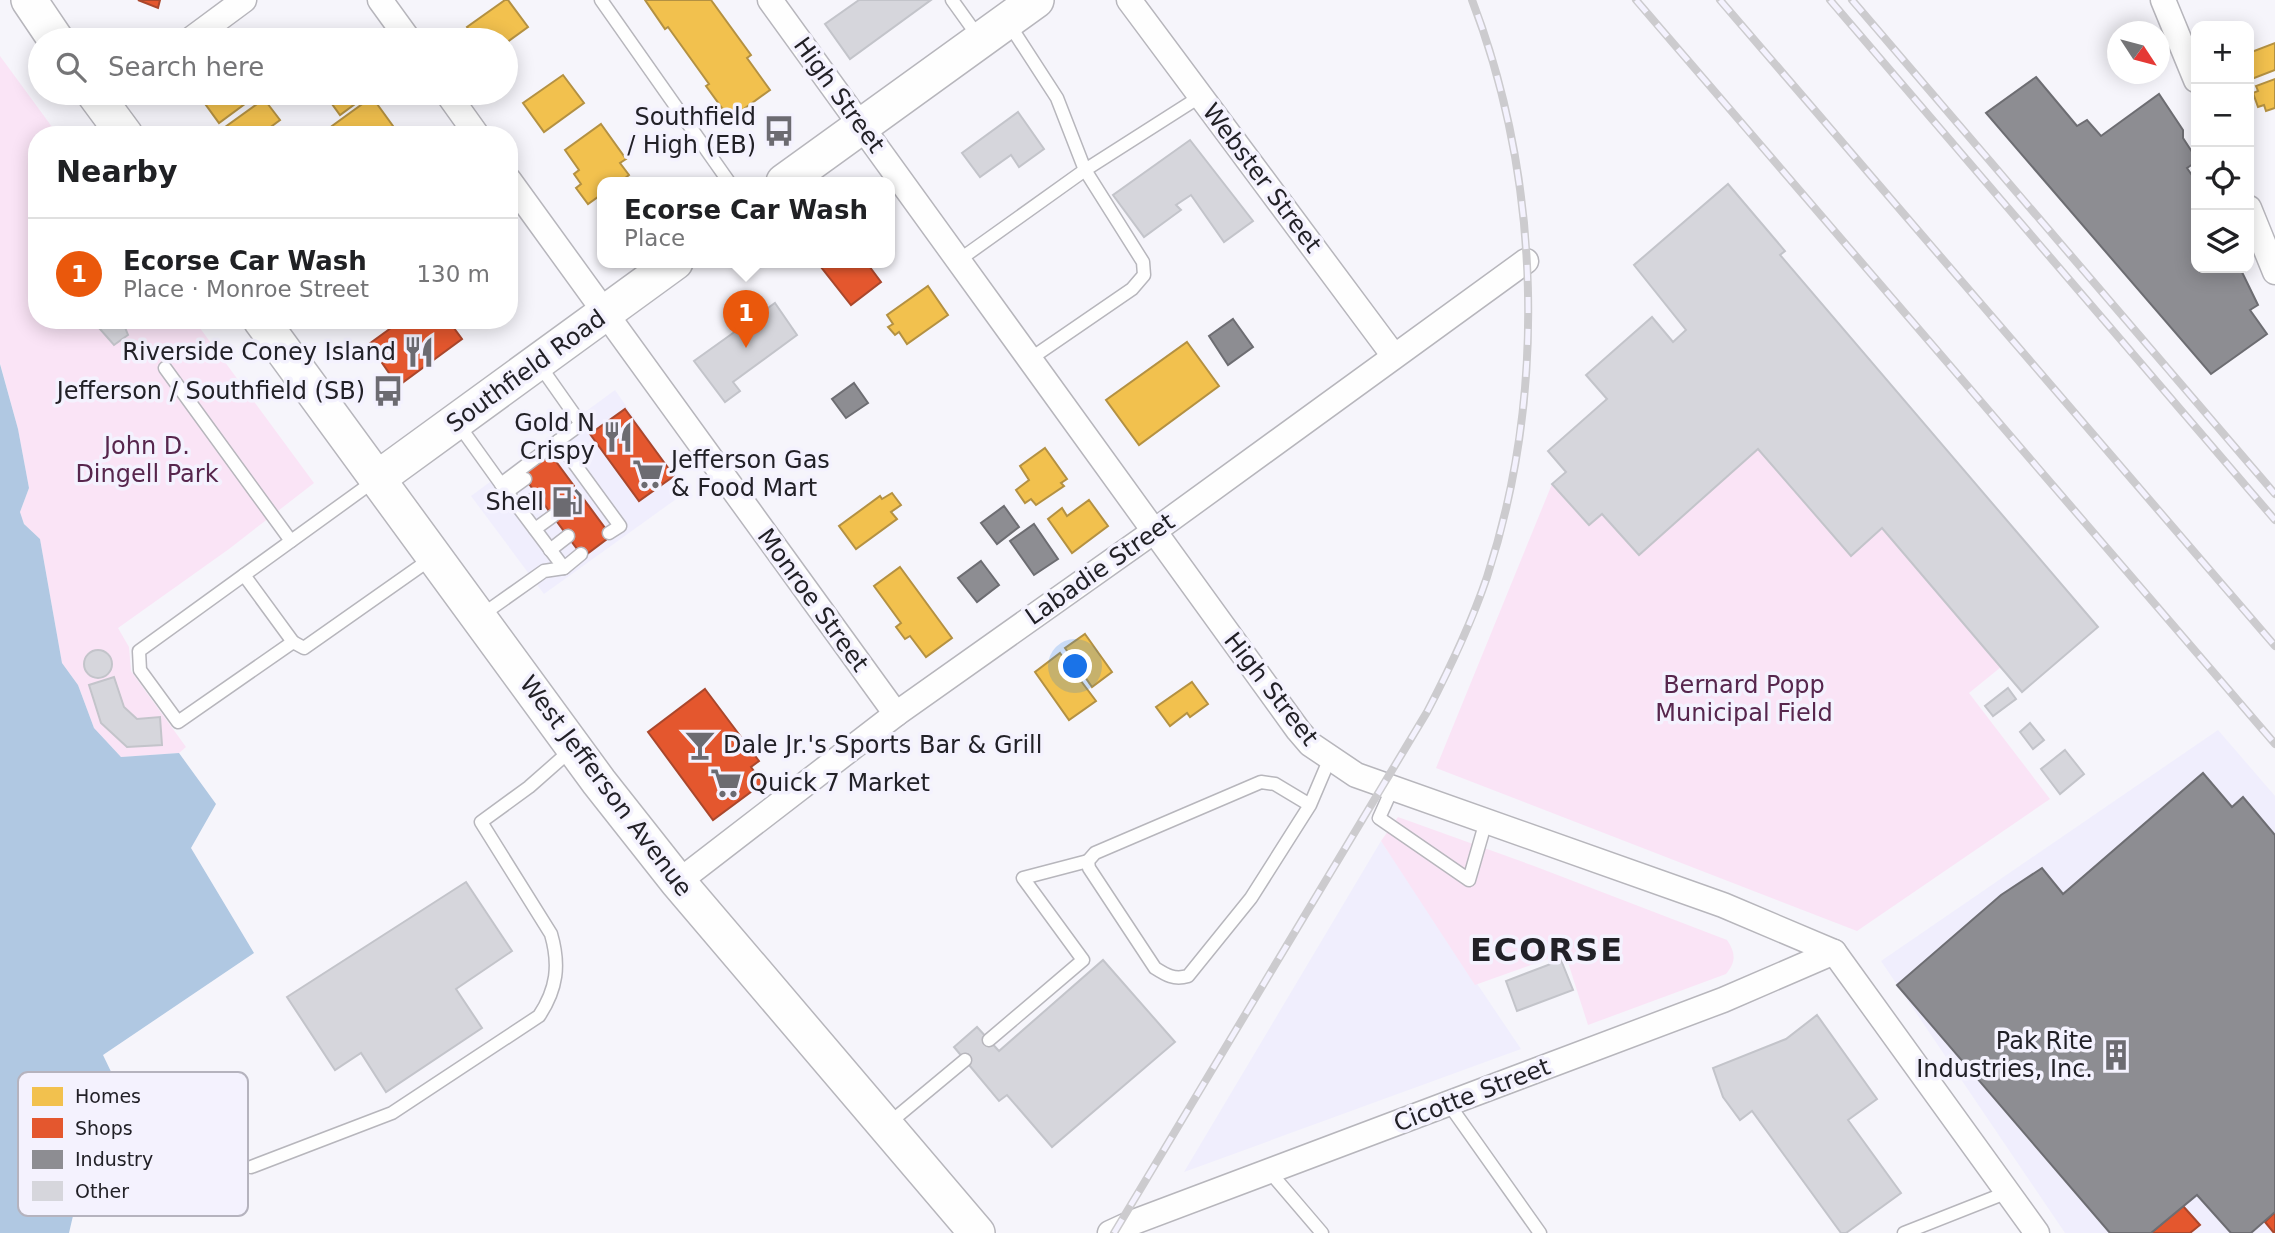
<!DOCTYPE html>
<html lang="en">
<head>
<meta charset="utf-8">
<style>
	body { margin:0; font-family:"DejaVu Sans",sans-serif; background:#f2f2f2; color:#202124 }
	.controls { position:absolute; right:21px; top:21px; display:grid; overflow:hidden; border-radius:14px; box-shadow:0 4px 18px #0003 }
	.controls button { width:63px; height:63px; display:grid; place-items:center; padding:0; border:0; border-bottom:2px solid #e0e0e0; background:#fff; color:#202124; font:35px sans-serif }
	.compass { position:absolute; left:2107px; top:21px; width:63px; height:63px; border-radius:50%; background:#fff; box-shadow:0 4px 18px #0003; rotate:126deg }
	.you { position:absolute; left:1076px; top:667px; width:24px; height:24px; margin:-18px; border:5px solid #fff; border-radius:50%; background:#1a73e8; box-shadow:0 0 0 10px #1a73e833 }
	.badge { display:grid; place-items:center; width:46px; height:46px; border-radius:50%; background:#ea580c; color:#fff; font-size:23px; font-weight:700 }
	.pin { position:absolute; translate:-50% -58px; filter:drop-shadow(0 2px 4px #0008) }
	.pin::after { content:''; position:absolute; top:37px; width:24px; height:21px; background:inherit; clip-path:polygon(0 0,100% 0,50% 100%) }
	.popup { position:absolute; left:597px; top:177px; width:298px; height:91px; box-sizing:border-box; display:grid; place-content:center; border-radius:14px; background:#fff; filter:drop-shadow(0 2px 5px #0005); font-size:23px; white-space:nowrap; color:#757577 }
	.popup b { font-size:26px; color:#202124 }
	.popup::after { content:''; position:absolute; left:50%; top:100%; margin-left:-14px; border:14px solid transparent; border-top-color:#fff }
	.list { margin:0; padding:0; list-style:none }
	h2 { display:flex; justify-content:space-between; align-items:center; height:91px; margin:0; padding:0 28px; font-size:30px }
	h2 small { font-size:23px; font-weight:400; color:#757577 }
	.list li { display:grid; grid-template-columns:46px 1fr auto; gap:21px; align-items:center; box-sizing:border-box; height:112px; padding:0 28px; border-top:2px solid #e0e0e0 }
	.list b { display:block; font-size:26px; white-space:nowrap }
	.list p { margin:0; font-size:23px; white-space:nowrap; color:#757577 }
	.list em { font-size:23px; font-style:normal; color:#757577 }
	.icon { flex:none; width:38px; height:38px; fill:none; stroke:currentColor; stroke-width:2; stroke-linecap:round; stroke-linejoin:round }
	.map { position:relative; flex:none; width:2275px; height:1233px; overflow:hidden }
	.search { position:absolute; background:#fff; box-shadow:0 4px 18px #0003; left:28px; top:28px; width:490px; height:77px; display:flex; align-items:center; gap:18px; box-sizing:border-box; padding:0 24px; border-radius:38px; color:#757577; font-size:26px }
	.panel { position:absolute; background:#fff; box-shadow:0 4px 18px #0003; left:28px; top:126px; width:490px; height:203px; border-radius:28px }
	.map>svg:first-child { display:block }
	.built { fill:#f0eefd }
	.green { fill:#fae4f6 }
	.water { fill:#b0c8e2 }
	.homes { fill:#f2c14e; stroke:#b49142; stroke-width:2 }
	.shops { fill:#e4572e; stroke:#aa472c; stroke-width:2 }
	.industry { fill:#8d8d92; stroke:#6d6d72; stroke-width:2 }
	.building { fill:#d6d6dc; stroke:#c3c4ca; stroke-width:2 }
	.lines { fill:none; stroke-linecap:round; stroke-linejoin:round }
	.service-casing { stroke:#b7b6bc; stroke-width:15 }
	.minor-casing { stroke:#b7b6bc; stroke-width:27 }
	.secondary-casing { stroke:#b7b6bc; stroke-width:38 }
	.service { stroke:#fefefe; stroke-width:12 }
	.minor { stroke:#fefefe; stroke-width:24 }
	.secondary { stroke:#fefefe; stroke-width:35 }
	.rail-casing { stroke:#cccbce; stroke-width:8 }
	.rail { stroke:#f4f2fe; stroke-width:5; stroke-dasharray:16; stroke-linecap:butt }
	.labels { text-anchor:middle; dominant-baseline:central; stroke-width:7; stroke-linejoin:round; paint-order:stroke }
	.street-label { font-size:24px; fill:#222127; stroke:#f4f2fe }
	.poi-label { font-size:24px; fill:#222127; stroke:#f4f2fe; text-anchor:end }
	.park-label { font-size:24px; fill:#57264d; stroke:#f4f2fe }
	.district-label { font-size:32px; font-weight:bold; letter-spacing:2px; fill:#222127; stroke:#f4f2fe }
	.key { fill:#f4f2fe; stroke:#b5b3be; stroke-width:2 }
	.key-label { font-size:19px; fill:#222127 }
</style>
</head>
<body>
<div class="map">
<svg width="2275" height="1233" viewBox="0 0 2275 1233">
	<rect width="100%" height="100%" fill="#f6f5fb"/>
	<!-- built -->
	<g class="built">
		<polygon points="615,390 686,492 544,594 471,496"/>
		<polygon points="2218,730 2275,796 2275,1233 2065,1233 1881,961"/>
		<polygon points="1381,841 1521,1049 1184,1172"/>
	</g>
	<!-- green -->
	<g class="green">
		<polygon points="0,56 58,135 37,135 37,320 194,320 314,483 229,549 118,628 129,647 131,671 186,747 179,753 121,757 94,728 78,685 62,663 40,539 24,524 20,512 29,488 18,429 0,363"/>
		<polygon points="1758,449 1851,556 1882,528 2001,667 1969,693 2050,799 1857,931 1436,768 1552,484 1588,525 1602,514 1639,555"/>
		<path d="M1398,817L1534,866L1727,940C1736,953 1736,962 1726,974L1588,1025L1565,953L1475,985L1381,841Z"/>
	</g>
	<!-- water -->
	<polygon class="water" points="0,364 18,429 29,488 20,512 24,524 40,539 62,663 78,685 94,728 121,757 179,753 216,804 191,848 254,953 103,1055 115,1080 82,1177 69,1233 0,1233"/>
	<!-- homes -->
	<g class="homes">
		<polygon points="505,0 508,0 528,27 506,43 506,40 476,40 467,27"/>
		<polygon points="645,0 711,0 751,55 747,58 770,90 730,119 706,86 709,84 668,27 665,29"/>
		<polygon points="2275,43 2275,70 2249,80 2249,53"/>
		<polygon points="563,75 584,103 544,132 523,103"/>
		<polygon points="2275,79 2275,108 2266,111 2264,105 2258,107 2253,93 2258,91 2256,86"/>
		<polygon points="200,93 256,93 257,95 219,123 198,94"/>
		<polygon points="324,93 370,93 340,115"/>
		<polygon points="372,97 393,126 381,135 338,135 332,126"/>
		<polygon points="264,99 280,120 260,135 214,135"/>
		<polygon points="601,124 626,159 620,163 629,175 620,182 602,182 602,194 588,204 576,188 581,184 574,174 579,170 565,150"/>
		<polygon points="928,286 948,315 907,344 899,332 895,335 888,327 893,324 887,315"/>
		<polygon points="1187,342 1219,386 1139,445 1106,400"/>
		<polygon points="1045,448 1067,479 1061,483 1064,486 1036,505 1031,499 1025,503 1016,490 1029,480 1020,466"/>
		<polygon points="892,493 901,505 891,512 897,519 856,549 839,526 880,496 882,499"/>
		<polygon points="1089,500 1108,526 1072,553 1048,519 1062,508 1067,516"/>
		<polygon points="900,567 952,638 926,657 910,636 905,639 896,627 901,623 874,586"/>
		<polygon points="1085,634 1112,672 1092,687 1065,648"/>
		<polygon points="1060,653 1096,701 1069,720 1035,672"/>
		<polygon points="1192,682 1208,704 1190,717 1187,713 1170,726 1156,707"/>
	</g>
	<!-- shops -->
	<g class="shops">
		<polygon points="138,0 160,0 158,8"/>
		<polygon points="817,262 866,262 881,282 851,305"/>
		<polygon points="402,320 448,320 462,339 398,386 369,344"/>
		<polygon points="625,409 674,476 639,501 590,434"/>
		<polygon points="549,452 611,536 583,557 521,473"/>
		<polygon points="705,689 759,761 751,767 763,783 713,820 648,732"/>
		<polygon points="2183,1206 2200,1225 2190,1233 2151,1233"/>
		<polygon points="2275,1212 2275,1233 2274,1233 2265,1222"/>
	</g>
	<!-- industry -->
	<g class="industry">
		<polygon points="2036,77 2077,126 2087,120 2101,136 2159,94 2183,130 2183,138 2196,158 2196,162 2187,168 2196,181 2196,268 2240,268 2258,305 2250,310 2267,334 2211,374 1986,113"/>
		<polygon points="1233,319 1253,347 1228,365 1209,336"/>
		<polygon points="854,383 868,403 846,418 832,399"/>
		<polygon points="1004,506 1019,527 997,544 981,523"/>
		<polygon points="1034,524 1058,559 1034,575 1010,541"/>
		<polygon points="981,561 999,585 977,602 958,578"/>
		<polygon points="2203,773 2232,807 2243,797 2275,835 2275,1212 2251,1233 2231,1233 2197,1195 2151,1233 2110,1233 1897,985 2001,895 2042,868 2063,894"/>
	</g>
	<!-- building -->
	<g class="building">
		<polygon points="859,0 931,0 850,59 825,24"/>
		<polygon points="1018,112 1044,149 1019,167 1011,155 980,177 962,153"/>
		<polygon points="1190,140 1253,221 1224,242 1191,195 1176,205 1181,210 1144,237 1113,195"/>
		<polygon points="1728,184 1785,251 1780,255 2098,627 2022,692 1882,528 1851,556 1758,449 1639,555 1602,514 1589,525 1552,484 1566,472 1548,451 1607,399 1586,375 1652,317 1673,342 1686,330 1634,265"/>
		<polygon points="775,303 797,335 733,382 740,391 725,402 694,361"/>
		<polygon points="92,320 122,320 128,335 114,345"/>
		<circle cx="98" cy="664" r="14"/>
		<polygon points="114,677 124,707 137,719 160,717 162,745 127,747 101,723 89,685"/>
		<polygon points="2008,688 2016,699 1993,716 1985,706"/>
		<polygon points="2030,723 2044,740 2033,749 2020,732"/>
		<polygon points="2065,750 2084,774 2060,794 2041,769"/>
		<polygon points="466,882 512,951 456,989 482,1028 386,1092 361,1053 335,1070 287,997"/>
		<polygon points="1103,960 1175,1042 1052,1147 1007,1095 999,1101 954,1047 977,1027 999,1051"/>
		<polygon points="1561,960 1573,990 1517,1011 1506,981"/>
		<polygon points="1817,1015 1877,1099 1848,1120 1901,1193 1846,1233 1841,1233 1752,1111 1740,1120 1723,1097 1713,1068 1786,1039"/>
	</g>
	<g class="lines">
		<defs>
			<g id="service">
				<polyline points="601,0 729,182"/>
				<polyline points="952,0 980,39"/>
				<polyline points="1009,24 1057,98 1085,170 1201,96"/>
				<polyline points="959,260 1085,170 1143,262 1144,275 1132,289 1030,359"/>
				<polyline points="538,363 581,424 558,441 620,526 609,533"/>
				<polyline points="165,368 291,541"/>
				<polyline points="458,424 501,484"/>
				<polyline points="558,441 501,484 564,568"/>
				<polyline points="374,481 139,651 140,670 178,722 293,642 304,648 432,558"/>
				<polyline points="507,492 525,479"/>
				<polyline points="520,509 538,496"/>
				<polyline points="535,529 553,516"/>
				<polyline points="550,550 568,536"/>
				<polyline points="244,575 293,642"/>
				<polyline points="479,617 544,571 564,568 581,554"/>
				<polyline points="1393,787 1379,818 1469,880 1486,821"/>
				<path d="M1310,805L1275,784L1261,782L1095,853L1088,861L1089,868L1155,968C1166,975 1174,980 1188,976L1251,898L1310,805L1330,758"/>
				<polyline points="989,1040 1083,960 1023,878 1088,861"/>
				<polyline points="1448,1103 1540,1233"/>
				<polyline points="888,1124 965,1060"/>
				<path d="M251,1167L392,1113L539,1016C557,989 560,965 551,934L481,822L529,787L571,750"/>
				<polyline points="1269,1171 1322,1233"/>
				<polyline points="1904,1233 2008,1192"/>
			</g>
			<g id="minor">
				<polyline points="380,0 409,40"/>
				<polyline points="770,0 1298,730 1310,744 1356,775 1723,905 1834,952 2037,1233"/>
				<polyline points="1129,0 1394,356"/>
				<polyline points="2163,0 2196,80"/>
				<polyline points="190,40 244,0"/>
				<polyline points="447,93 477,135"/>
				<polyline points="509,180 896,714"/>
				<polyline points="2249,208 2275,272"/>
				<polyline points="678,882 896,714 1153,532 1526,261"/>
				<polyline points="1110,1233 1134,1222 1723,1000 1834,952"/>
			</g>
			<g id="secondary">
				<polyline points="29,0 56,40"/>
				<polyline points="94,93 125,135"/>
				<polyline points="784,182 1036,0"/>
				<polyline points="261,320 599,782 678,882 977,1233"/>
				<polyline points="377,479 675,262"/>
			</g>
		</defs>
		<!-- service casing -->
		<use href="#service" class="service-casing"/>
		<!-- minor casing -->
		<use href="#minor" class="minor-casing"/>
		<!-- secondary casing -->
		<use href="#secondary" class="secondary-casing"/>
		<!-- service -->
		<use href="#service" class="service"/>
		<!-- minor -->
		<use href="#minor" class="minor"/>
		<!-- secondary -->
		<use href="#secondary" class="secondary"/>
		<defs>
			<g id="rail">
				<polyline points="1636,0 2275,744"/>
				<polyline points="1720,0 2275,646"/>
				<polyline points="1830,0 2275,520"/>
				<polyline points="1852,0 2275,494"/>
				<path d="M1114,1233L1427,712C1450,668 1471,624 1487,577C1547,393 1541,180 1472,0"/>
			</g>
		</defs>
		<!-- rail casing -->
		<use href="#rail" class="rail-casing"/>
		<!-- rail -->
		<use href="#rail" class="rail"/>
	</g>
	<!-- icons -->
	<defs>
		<symbol id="bus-bare" viewBox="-9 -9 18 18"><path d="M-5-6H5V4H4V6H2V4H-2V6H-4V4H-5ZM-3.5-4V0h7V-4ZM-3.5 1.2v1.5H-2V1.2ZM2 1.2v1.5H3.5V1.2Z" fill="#6c6b71" stroke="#f4f2fe" stroke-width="2.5" paint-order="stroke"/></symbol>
		<symbol id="restaurant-bare" viewBox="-9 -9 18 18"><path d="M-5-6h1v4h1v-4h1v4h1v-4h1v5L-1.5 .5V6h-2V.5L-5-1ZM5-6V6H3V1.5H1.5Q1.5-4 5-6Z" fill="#6c6b71" stroke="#f4f2fe" stroke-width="2.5" paint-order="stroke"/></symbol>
		<symbol id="supermarket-bare" viewBox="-9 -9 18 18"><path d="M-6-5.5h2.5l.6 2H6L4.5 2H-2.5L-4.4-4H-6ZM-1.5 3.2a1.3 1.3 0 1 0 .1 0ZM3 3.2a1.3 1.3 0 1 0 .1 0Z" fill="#6c6b71" stroke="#f4f2fe" stroke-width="2.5" paint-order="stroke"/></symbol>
		<symbol id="fuel-bare" viewBox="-9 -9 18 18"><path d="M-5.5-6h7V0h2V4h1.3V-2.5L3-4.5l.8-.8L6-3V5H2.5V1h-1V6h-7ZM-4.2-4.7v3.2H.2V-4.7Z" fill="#6c6b71" stroke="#f4f2fe" stroke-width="2.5" paint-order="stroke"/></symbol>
		<symbol id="bar-bare" viewBox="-9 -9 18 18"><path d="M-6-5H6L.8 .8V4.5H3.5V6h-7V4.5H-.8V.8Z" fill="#6c6b71" stroke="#f4f2fe" stroke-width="2.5" paint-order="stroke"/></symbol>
		<symbol id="building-bare" viewBox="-9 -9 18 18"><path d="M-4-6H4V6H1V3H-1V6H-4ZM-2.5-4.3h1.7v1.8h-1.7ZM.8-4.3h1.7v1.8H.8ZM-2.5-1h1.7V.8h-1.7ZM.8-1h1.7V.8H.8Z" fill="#6c6b71" stroke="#f4f2fe" stroke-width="2.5" paint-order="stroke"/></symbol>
	</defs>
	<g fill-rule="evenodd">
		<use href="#bus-bare" x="757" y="109" width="44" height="44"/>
		<use href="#restaurant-bare" x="397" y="330" width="44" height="44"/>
		<use href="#bus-bare" x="366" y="369" width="44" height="44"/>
		<use href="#restaurant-bare" x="596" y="415" width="44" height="44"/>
		<use href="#supermarket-bare" x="626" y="452" width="44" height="44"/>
		<use href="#fuel-bare" x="545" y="480" width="44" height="44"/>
		<use href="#bar-bare" x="678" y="723" width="44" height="44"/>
		<use href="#supermarket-bare" x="704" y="761" width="44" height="44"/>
		<use href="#building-bare" x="2094" y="1033" width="44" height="44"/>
	</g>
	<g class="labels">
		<!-- street labels -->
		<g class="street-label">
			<text transform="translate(839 95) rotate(54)">High Street</text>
			<text transform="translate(1262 178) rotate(53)">Webster Street</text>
			<text transform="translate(526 371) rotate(-36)">Southfield Road</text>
			<text transform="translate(1100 569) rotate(-35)">Labadie Street</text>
			<text transform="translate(813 600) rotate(54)">Monroe Street</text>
			<text transform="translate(1271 689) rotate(52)">High Street</text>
			<text transform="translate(606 786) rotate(53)">West Jefferson Avenue</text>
			<text transform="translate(1472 1095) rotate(-21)">Cicotte Street</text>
		</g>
		<!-- poi labels -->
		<g class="poi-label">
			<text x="756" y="117">Southfield<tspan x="756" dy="28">/ High (EB)</tspan></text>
			<text x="396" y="352">Riverside Coney Island</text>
			<text x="365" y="391">Jefferson / Southfield (SB)</text>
			<text x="595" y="423">Gold N<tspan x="595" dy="28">Crispy</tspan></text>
			<text x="671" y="460" text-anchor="start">Jefferson Gas<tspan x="671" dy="28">&amp; Food Mart</tspan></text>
			<text x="544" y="502">Shell</text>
			<text x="723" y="745" text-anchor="start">Dale Jr.'s Sports Bar &amp; Grill</text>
			<text x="749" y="783" text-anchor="start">Quick 7 Market</text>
			<text x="2093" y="1041">Pak Rite<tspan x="2093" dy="28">Industries, Inc.</tspan></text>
		</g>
		<!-- park labels -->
		<g class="park-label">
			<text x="147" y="446">John D.<tspan x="147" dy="28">Dingell Park</tspan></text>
			<text x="1744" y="685">Bernard Popp<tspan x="1744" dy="28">Municipal Field</tspan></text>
		</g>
		<!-- district labels -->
		<g class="district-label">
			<text x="1547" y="950">ECORSE</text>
		</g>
	</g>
	<!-- legend -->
	<rect x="18" y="1072" width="230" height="144" rx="10" class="key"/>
	<rect x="32" y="1087" width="31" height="19" fill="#f2c14e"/>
	<rect x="32" y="1118" width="31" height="20" fill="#e4572e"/>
	<rect x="32" y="1150" width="31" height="19" fill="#8d8d92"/>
	<rect x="32" y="1181" width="31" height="20" fill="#d6d6dc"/>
	<g class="key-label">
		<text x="75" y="1103">Homes</text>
		<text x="75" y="1135">Shops</text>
		<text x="75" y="1166">Industry</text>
		<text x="75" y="1198">Other</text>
	</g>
</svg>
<div class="controls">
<button>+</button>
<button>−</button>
<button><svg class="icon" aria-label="locate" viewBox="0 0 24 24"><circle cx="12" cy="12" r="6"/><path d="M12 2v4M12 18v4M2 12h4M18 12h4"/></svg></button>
<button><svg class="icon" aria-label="layers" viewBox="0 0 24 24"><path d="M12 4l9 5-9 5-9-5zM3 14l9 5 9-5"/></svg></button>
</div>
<svg class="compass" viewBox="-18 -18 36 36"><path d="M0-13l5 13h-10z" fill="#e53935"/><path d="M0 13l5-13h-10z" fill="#757577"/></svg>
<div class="you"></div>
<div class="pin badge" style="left:746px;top:348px">1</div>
<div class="popup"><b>Ecorse Car Wash</b>Place</div>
<div class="search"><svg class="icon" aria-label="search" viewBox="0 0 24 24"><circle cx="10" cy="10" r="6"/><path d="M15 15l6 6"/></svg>Search here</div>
<section class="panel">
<h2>Nearby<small></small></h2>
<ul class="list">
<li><span class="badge">1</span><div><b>Ecorse Car Wash</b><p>Place · Monroe Street</p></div><em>130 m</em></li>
</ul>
</section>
</div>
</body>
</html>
